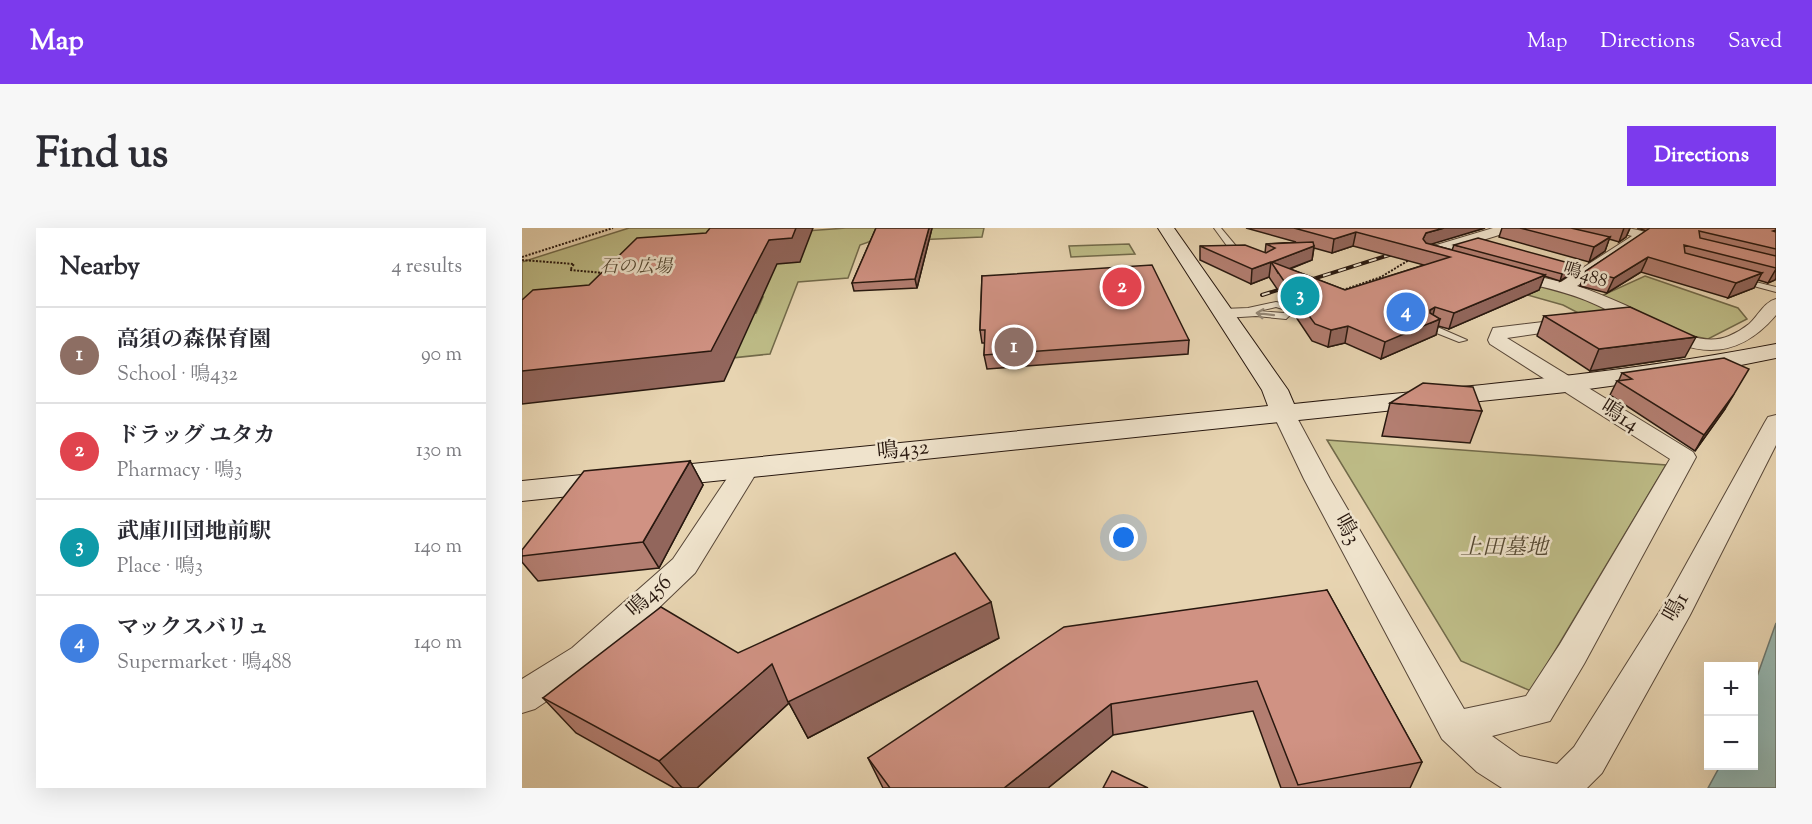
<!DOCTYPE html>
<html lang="en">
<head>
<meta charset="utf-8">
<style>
	body { margin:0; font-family:"Sorts Mill Goudy","Noto Serif JP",serif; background:#f7f7f7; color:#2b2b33 }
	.controls { position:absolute; right:18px; bottom:18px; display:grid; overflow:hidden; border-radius:0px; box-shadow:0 6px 24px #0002 }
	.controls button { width:54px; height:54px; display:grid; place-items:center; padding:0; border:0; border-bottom:2px solid #e1e1e2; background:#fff; color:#2b2b33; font:30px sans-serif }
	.you { position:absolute; left:602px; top:310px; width:21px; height:21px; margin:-15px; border:4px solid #fff; border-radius:50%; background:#1a73e8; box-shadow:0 0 0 9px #1a73e833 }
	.badge { display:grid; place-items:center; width:39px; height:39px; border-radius:50%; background:#7c3aed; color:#fff; font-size:20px; font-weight:700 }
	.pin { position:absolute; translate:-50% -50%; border:3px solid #fff; box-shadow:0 2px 6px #0006 }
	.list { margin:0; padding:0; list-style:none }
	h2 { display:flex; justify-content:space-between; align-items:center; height:78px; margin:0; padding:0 24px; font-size:26px }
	h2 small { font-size:20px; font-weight:400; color:#7c7c81 }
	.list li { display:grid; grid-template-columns:39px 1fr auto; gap:18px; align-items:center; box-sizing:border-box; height:96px; padding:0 24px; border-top:2px solid #e1e1e2 }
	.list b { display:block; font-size:22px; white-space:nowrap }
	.list p { margin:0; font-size:20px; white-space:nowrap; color:#7c7c81 }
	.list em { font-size:20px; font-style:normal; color:#7c7c81 }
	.map { position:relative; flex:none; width:1254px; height:560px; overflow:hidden; border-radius:0px }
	header { display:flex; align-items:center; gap:36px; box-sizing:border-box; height:84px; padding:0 30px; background:#7c3aed; color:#fff }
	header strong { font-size:28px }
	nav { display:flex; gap:33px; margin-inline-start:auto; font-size:21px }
	.intro { display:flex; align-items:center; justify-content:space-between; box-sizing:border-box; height:144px; padding:0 36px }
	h1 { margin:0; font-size:42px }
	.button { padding:15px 27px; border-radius:0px; background:#7c3aed; color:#fff; font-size:21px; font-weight:700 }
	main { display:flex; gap:36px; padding:0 36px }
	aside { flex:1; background:#fff; border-radius:0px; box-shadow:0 6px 24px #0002 }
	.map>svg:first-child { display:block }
	.green { fill:#bdbb86; stroke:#726a4a; stroke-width:1.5 }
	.water { fill:#97b7b0; stroke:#6b7770; stroke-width:1.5 }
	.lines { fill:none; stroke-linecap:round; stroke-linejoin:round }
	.lane-casing { stroke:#584738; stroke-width:2 }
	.street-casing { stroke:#584738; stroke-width:2 }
	.secondary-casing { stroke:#28180f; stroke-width:2 }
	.path { stroke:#28180f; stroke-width:2; stroke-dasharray:2 1.5; stroke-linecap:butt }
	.lane { fill:#efe3cc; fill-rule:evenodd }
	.street { fill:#efe3cc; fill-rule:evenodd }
	.secondary { fill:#efe3cc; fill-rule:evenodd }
	.rail-casing { stroke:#28180f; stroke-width:4 }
	.rail { stroke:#efe3cc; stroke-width:2; stroke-dasharray:8; stroke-linecap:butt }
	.wall { fill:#b37e71; stroke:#28180f; stroke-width:1.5; fill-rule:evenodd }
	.shaded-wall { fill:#92665c; stroke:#28180f; stroke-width:1.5 }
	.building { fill:#d09283; stroke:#28180f; stroke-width:1.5 }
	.oneway { stroke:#958877 }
	.labels { text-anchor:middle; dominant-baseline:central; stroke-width:5; stroke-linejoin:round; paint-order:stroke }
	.far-park-label { font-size:18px; font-style:italic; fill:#554933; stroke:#efe3cc }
	.far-street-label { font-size:18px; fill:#28180f; stroke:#efe3cc }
	.street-label { font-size:22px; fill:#28180f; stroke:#efe3cc }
	.park-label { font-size:22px; font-style:italic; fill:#554933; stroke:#efe3cc }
</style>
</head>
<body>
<header>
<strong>Map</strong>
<nav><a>Map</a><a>Directions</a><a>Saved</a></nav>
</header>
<div class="intro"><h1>Find us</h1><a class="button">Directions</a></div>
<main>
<aside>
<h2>Nearby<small>4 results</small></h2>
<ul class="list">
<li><span class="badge" style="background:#8d6e63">1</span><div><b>高須の森保育園</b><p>School · 鳴432</p></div><em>90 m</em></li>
<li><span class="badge" style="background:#e0444e">2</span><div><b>ドラッグ ユタカ</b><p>Pharmacy · 鳴3</p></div><em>130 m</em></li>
<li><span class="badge" style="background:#0f9aa8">3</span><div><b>武庫川団地前駅</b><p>Place · 鳴3</p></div><em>140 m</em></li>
<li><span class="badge" style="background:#3f7fe0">4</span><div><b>マックスバリュ</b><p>Supermarket · 鳴488</p></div><em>140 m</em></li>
</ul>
</aside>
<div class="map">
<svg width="1254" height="560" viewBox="0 0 1254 560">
	<rect width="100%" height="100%" fill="#e7d4b1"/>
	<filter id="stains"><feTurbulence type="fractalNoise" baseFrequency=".00333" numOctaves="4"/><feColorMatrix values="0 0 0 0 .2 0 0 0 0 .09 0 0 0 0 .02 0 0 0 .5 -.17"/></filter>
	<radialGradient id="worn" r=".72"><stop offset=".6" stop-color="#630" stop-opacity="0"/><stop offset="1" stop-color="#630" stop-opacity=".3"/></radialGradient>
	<!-- green -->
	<g class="green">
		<polygon points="107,0 210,0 204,9 324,0 360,0 369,6 338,17 326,50 276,54 248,126 0,152 0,107 234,85 241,69 0,91 0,34"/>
		<polygon points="396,0 462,0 460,9 393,12"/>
		<polygon points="607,16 613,26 549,29 547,18"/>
		<polygon points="1123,48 1216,80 1225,91 1186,111 1165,107 1079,68"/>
		<polygon points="992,50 1071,72 1100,86 1066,90 1041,77 974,58"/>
		<polygon points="805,212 1144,237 1009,463 939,433"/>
	</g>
	<!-- water -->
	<polygon class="water" points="1254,395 1254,560 1186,560 1198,538 1232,538 1232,457"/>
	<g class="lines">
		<defs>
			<g id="lane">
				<polygon points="692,0 699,0 714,18 727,24 727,28 708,22"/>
				<polygon points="1213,49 1254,59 1254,64 1213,53"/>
				<path d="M754,74L767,77L773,82L764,91L734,88L703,90L697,84L701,81L726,80ZM754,79L764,82L762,85L737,83Z"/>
				<polygon points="907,98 913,98 945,112 937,114 907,102"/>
			</g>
			<g id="street">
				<polygon points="971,0 992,0 990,3 922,24 933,27 935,30 933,33 928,34 901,27 899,24 901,21"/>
				<path d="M1090,0C1103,0 1118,0 1128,7L1055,58C1071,63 1087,70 1103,77C1132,90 1174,122 1207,108C1214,105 1222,100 1227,96C1236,88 1242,74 1254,71V87C1193,159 1134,102 1068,74C1040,62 1010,57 979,49L977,46L985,41L1039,54L1110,8L1092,3Z"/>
				<polygon points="1055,90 1061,91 1064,95 1061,99 985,110 1171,224 1174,229 1062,436 1028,493 970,508 998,528 1035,536 1052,519 1141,378 1243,194 1246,189 1254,187 1254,217 1168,387 1080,545 1065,560 980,560 955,544 920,511 782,251 751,186 754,181 762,179 770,181 773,186 808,251 942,481 1004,468 1038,416 1148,231 968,116 966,112 971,100"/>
				<polygon points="225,231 234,234 238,239 173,345 74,440 13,481 0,485 0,451 50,420 151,331 216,234"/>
			</g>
			<path id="secondary" d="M636,0H652L766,162L772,176C933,159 1095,147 1254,116V130L1169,147L1044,164L0,273V253L746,178L740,162Z"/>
		</defs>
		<!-- lane casing -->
		<use href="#lane" class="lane-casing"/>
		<!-- street casing -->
		<use href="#street" class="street-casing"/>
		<!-- secondary casing -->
		<use href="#secondary" class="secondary-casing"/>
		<!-- path -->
		<g class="path">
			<polyline points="0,29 91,0"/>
			<polyline points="0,32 52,36 48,42 82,45"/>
			<polyline points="821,66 821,62 859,49 887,32"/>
		</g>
		<!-- lane -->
		<use href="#lane" class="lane"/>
		<!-- street -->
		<use href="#street" class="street"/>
		<!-- secondary -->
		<use href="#secondary" class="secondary"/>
		<defs>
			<polyline id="rail" points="740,67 883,22"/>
		</defs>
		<!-- rail casing -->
		<use href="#rail" class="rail-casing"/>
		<!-- rail -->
		<use href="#rail" class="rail"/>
	</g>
	<!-- wall -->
	<g class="wall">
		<polygon points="354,0 410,0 395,60 332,63 330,55"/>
		<path d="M724,0H963L908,16L930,22L932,17L1052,44L1038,53L1022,48L1017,62L927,101L916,98L914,107L859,131L823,115L806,119L790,113L772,86L773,79L764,74L747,49L729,56L678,32V18L743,25L744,16L774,14ZM831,18L902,37L823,62L768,41L790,32L792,20L810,25Z"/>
		<polygon points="980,0 1108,0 1104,9 1097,14 1087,11 1083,23 1067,34 977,9"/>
		<polygon points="1115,0 1254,0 1254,50 1253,52 1246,55 1236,52 1232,60 1206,70 1119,44 1085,65 1058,58 1064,43 1125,3"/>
		<polygon points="460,48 667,112 666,126 465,141 462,127 463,115 460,115 458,102"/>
		<polygon points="1022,88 1163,129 1068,143 1015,108"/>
		<polygon points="1100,145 1203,181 1173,223 1088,167 1095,153 1097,152"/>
		<polygon points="868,175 960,183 948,215 860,208"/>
		<polygon points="168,233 181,257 137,340 16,353 0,334 0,322"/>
		<polygon points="805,362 900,534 888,560 759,560 731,483 591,507 526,560 361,560 346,530"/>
		<polygon points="477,410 286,510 267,475 175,560 152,560 54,505 21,470 216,425"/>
	</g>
	<!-- shaded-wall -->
	<g class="shaded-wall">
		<polygon points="274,0 291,0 278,34 255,36 202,153 0,176 0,143 247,12"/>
		<polygon points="407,0 410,0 395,60 393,51"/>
		<polygon points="922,0 963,0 900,19 901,11 904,5"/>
		<polygon points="1102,0 1108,0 1104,9 1097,14"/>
		<polygon points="834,4 831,18 810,25 812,11"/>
		<polygon points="1088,9 1083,23 1067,34 1072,19"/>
		<polygon points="792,18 790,32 756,45 750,34"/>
		<polygon points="1126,29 1119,44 1085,65 1092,50"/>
		<polygon points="749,34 747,49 729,56 730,41"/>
		<polygon points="1054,37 1052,44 1038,53 1040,46"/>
		<polygon points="1254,41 1254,50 1253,52 1246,55"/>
		<polygon points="1240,45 1232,60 1206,70 1214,55"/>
		<polygon points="1023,47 1017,62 927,101 932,85"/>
		<polygon points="913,79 909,95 918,91 914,107 859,131 863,114"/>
		<polygon points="826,98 823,115 806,119 809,102"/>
		<polygon points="1174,109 1163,129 1068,143 1077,121"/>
		<polygon points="1212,166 1203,181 1173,223 1182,207"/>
		<polygon points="168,233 181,257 137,340 121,314"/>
		<polygon points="469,374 477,410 286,510 267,475 175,560 160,560 137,533 250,436"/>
		<polygon points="589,476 591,507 526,560 482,560"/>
	</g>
	<!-- building -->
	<g class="building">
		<polygon points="188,0 274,0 270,10 247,12 189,123 0,143 0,72 11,62 67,57 115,10 184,5"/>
		<polygon points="354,0 407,0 393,51 330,55"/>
		<polygon points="772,0 922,0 904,5 901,11 904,15 1023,47 932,85 913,79 908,82 908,85 918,91 863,114 826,98 809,102 793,96 774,70 777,65 766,59 749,34 730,41 678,18 723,17 744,25 753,20 744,16 791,14 792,18 750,34 823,62 928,29 834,4 812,11"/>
		<polygon points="998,0 1049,0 1088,9 1072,19"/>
		<polygon points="1128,0 1254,0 1254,2 1251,3 1254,4 1254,21 1177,3 1178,10 1254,28 1254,40 1162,17 1163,25 1240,45 1214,55 1126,29 1092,50 1064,43"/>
		<polygon points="956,10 1054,37 1040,46 932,17"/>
		<polygon points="630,37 667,112 462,127 463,102 458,102 460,48"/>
		<polygon points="1108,79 1174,109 1077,121 1022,88"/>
		<polygon points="1202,130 1227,141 1212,166 1182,207 1095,153 1110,151 1100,145"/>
		<polygon points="901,155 951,159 960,183 868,175"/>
		<polygon points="168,233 121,314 0,328 0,322 62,243"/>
		<polygon points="433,325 469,374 266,474 250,436 137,533 21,470 139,379 216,425"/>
		<polygon points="805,362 900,534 776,557 735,453 589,476 482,560 368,560 346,530 542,399"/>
		<polygon points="590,543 626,560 581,560"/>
	</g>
	<!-- one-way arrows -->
	<defs><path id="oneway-shaft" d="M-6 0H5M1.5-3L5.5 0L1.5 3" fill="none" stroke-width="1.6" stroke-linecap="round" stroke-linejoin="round" transform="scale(1.5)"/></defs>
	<use class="oneway" href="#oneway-shaft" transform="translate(743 86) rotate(-173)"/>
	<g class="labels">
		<!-- far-park labels -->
		<g class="far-park-label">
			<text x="114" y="40">石の広場</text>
		</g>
		<!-- far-street labels -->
		<g class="far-street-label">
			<text transform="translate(1063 48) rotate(18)">鳴488</text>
		</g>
		<!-- street labels -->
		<g class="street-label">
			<text transform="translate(1097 189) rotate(32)">鳴14</text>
			<text transform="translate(381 223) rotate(-6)">鳴432</text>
			<text transform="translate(824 302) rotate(61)">鳴3</text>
			<text transform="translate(128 369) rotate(-42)">鳴456</text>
			<text transform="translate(1155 380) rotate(-61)">鳴1</text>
		</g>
		<!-- park labels -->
		<g class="park-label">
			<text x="982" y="321">上田墓地</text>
		</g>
	</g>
	<rect width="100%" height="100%" filter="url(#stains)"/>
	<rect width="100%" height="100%" fill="url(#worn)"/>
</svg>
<div class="controls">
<button>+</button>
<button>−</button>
</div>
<div class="you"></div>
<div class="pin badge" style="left:492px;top:119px;background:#8d6e63">1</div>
<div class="pin badge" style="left:600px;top:59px;background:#e0444e">2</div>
<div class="pin badge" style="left:778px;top:68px;background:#0f9aa8">3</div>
<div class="pin badge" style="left:884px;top:84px;background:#3f7fe0">4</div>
</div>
</main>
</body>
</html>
